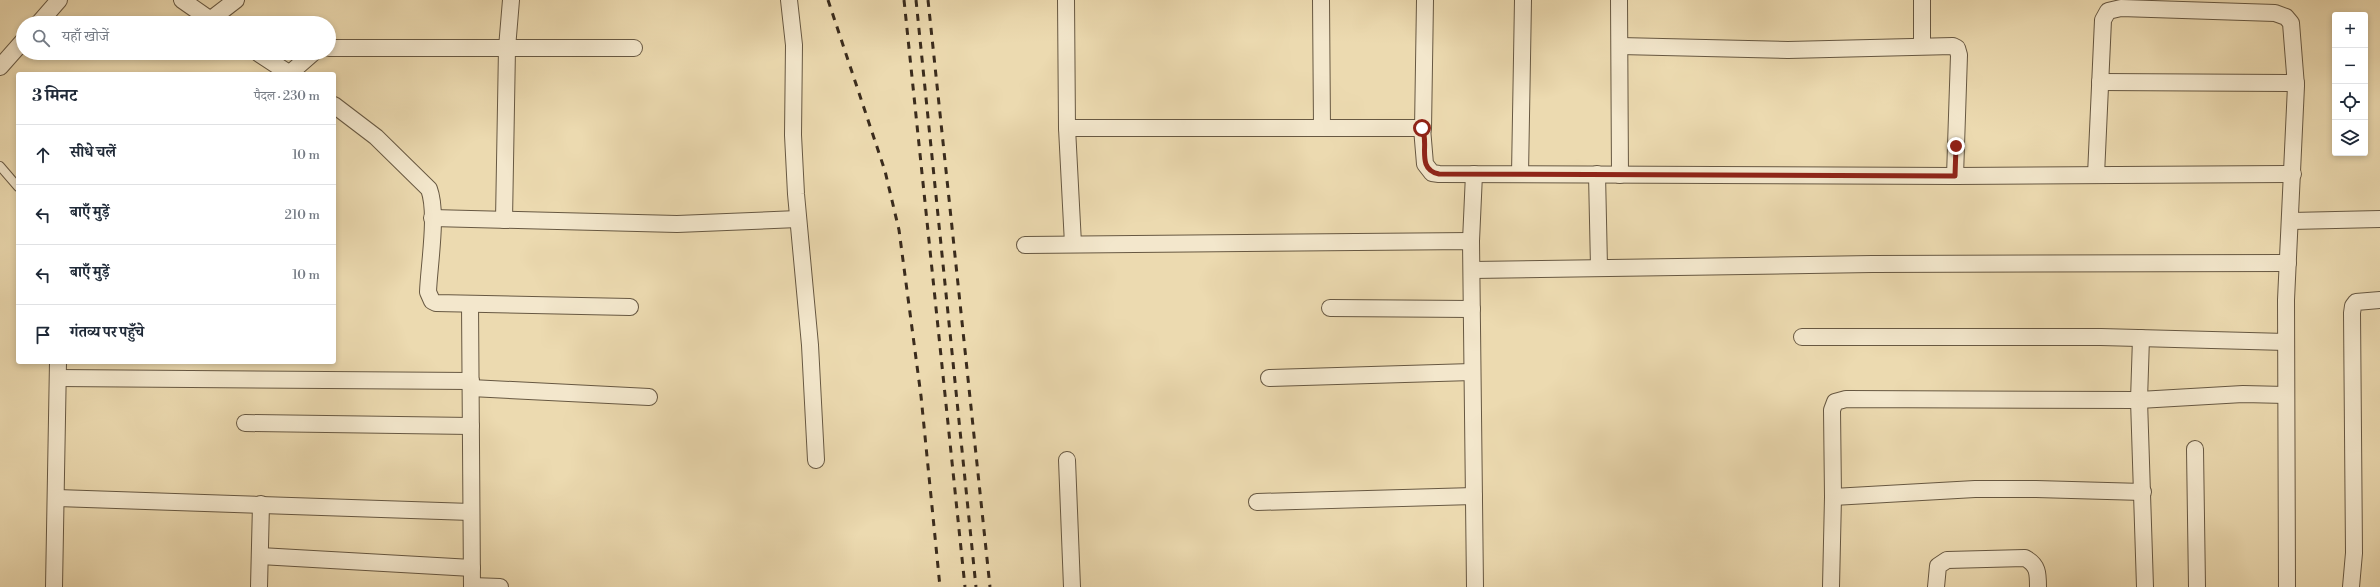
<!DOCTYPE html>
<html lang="hi">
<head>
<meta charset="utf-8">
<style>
	body { margin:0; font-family:"Libre Bodoni","Noto Serif Devanagari",serif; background:#f6f6f7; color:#1f2937 }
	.controls { position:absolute; right:12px; top:12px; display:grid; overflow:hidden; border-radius:4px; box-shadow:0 2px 6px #0003 }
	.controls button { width:36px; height:36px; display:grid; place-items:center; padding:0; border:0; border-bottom:1px solid #e0e1e3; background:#fff; color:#1f2937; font:20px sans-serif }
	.stop { position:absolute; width:12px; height:12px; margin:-9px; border:3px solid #8f2418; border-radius:50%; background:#fff }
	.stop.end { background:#8f2418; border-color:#fff; box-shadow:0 1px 4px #0008 }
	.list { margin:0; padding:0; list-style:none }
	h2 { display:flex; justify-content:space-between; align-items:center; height:52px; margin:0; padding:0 16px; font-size:17px }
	h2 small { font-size:13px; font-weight:400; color:#747a83 }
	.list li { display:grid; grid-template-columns:26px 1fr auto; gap:12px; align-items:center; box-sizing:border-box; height:60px; padding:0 16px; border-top:1px solid #e0e1e3 }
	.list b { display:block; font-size:15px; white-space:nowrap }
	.list em { font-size:13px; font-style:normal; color:#747a83 }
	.icon { flex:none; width:22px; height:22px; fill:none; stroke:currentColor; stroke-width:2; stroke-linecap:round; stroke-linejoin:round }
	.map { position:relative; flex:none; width:2380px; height:587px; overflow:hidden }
	.search { position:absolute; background:#fff; box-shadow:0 2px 6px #0003; left:16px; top:16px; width:320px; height:44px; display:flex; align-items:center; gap:10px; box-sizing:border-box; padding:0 14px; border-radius:22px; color:#747a83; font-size:15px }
	.panel { position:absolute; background:#fff; box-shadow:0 2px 6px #0003; left:16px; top:72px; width:320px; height:292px; border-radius:4px }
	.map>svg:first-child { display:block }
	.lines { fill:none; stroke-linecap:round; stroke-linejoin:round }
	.lane-casing { stroke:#675842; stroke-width:10 }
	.street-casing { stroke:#675842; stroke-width:18 }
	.lane { stroke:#f3e7cc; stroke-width:8 }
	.street { stroke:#f3e7cc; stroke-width:16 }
	.rail { stroke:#3b2c1d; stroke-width:3; stroke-dasharray:7 7; stroke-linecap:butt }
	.route { stroke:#8f2418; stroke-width:5 }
</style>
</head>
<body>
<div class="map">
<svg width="2380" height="587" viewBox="0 0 2380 587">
	<rect width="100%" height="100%" fill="#ecdab0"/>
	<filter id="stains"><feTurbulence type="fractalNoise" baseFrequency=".005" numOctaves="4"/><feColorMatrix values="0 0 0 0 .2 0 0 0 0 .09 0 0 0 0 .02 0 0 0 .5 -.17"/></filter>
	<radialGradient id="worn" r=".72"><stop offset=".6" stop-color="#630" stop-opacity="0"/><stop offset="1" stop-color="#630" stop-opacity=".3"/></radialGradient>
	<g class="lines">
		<defs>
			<polyline id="lane" points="0,166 18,187"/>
			<g id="street">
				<polyline points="182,0 215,23"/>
				<polyline points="789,0 794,45 793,135 796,194 810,345 816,460"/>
				<polyline points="1066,0 1067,128 1073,244"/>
				<polyline points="1321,0 1322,127"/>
				<polyline points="1619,0 1620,175"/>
				<polyline points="210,20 236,0"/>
				<polyline points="39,23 59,0"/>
				<polyline points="1922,45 1922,0"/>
				<polyline points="1620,46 1788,50 1953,46 1957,48 1959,55 1955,176"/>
				<polyline points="329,48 634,48"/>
				<polyline points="258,53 290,74"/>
				<polyline points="0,67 23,41"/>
				<polyline points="289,74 313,53"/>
				<polyline points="2100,82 2296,83"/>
				<path d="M334,105L376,137L429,189C438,213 429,265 428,292L432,301L436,303L630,307"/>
				<polyline points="1067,128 1422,128 1425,164 1432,173 1439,174 1955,176 2293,174"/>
				<polyline points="1423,129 1425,0"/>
				<polyline points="1520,174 1523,0"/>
				<polyline points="1597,174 1599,267"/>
				<polyline points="2096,175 2103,20 2108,11 2121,8 2275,13 2286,17 2291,23 2296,86 2286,300 2287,587"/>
				<polyline points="432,218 677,224 798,219"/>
				<polyline points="504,220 507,48 511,0"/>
				<polyline points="2291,221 2380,219"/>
				<polyline points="1471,241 1474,174"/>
				<polyline points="1025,245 1471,241 1475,587"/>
				<polyline points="1472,270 1872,264 2288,263"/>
				<polyline points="470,304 472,587"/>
				<polyline points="1330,308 1472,309"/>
				<polyline points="1802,337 2101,337 2286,342"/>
				<polyline points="2141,338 2139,400 2145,587"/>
				<polyline points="58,378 471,381"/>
				<polyline points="1269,378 1472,372"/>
				<polyline points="471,388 649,397"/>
				<polyline points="245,423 471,426"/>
				<polyline points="2195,449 2197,587"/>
				<polyline points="1067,460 1072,587"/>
				<polyline points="1833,497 1975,489 2036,489 2143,492"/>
				<polyline points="57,498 471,512"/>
				<polyline points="1257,502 1474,496"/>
				<polyline points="260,556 472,568"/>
				<polyline points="472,586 500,587"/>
				<polyline points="54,587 58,362"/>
				<polyline points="259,587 261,504"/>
				<polyline points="1831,587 1833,497 1832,410 1835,402 1846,399 2139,400 2243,394 2286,395"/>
				<path d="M1936,587L1938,566L1947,560L2025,558C2038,565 2038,573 2038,587"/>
				<polyline points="2351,587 2354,553 2352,313 2353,306 2356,302 2380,300"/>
			</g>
		</defs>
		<!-- lane casing -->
		<use href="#lane" class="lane-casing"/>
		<!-- street casing -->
		<use href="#street" class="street-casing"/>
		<!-- lane -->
		<use href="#lane" class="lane"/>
		<!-- street -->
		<use href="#street" class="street"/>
		<!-- rail -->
		<g class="rail">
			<polyline points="828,0 885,171 899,230 921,396 940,587"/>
			<polyline points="904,0 965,587"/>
			<polyline points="916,0 976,587"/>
			<polyline points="928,0 990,587"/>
		</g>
	</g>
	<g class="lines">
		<!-- route -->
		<path class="route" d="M1422,128C1430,143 1415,169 1439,174L1955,176L1956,146"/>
	</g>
	<rect width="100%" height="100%" filter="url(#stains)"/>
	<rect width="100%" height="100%" fill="url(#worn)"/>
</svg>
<div class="controls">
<button>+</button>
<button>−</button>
<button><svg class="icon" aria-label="locate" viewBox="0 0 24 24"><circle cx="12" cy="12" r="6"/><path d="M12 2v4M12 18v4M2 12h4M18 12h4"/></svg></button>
<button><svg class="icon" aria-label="layers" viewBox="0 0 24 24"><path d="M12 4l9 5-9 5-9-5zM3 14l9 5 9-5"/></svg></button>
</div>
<div class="stop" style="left:1422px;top:128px"></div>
<div class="stop end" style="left:1956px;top:146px"></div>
<div class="search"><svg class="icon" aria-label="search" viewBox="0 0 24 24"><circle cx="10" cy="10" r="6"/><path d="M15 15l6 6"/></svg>यहाँ खोजें</div>
<section class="panel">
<h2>3 मिनट<small>पैदल · 230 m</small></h2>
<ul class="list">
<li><svg class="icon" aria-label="ahead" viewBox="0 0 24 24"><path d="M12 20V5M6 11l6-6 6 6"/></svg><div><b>सीधे चलें</b></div><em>10 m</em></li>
<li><svg class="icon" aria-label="left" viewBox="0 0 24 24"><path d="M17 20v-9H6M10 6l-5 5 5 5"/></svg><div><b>बाएँ मुड़ें</b></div><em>210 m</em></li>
<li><svg class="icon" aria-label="left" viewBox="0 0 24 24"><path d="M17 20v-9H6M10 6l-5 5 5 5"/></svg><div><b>बाएँ मुड़ें</b></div><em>10 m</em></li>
<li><svg class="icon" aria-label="arrive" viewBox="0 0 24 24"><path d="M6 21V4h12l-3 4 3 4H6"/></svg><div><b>गंतव्य पर पहुँचे</b></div></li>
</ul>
</section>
</div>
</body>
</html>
